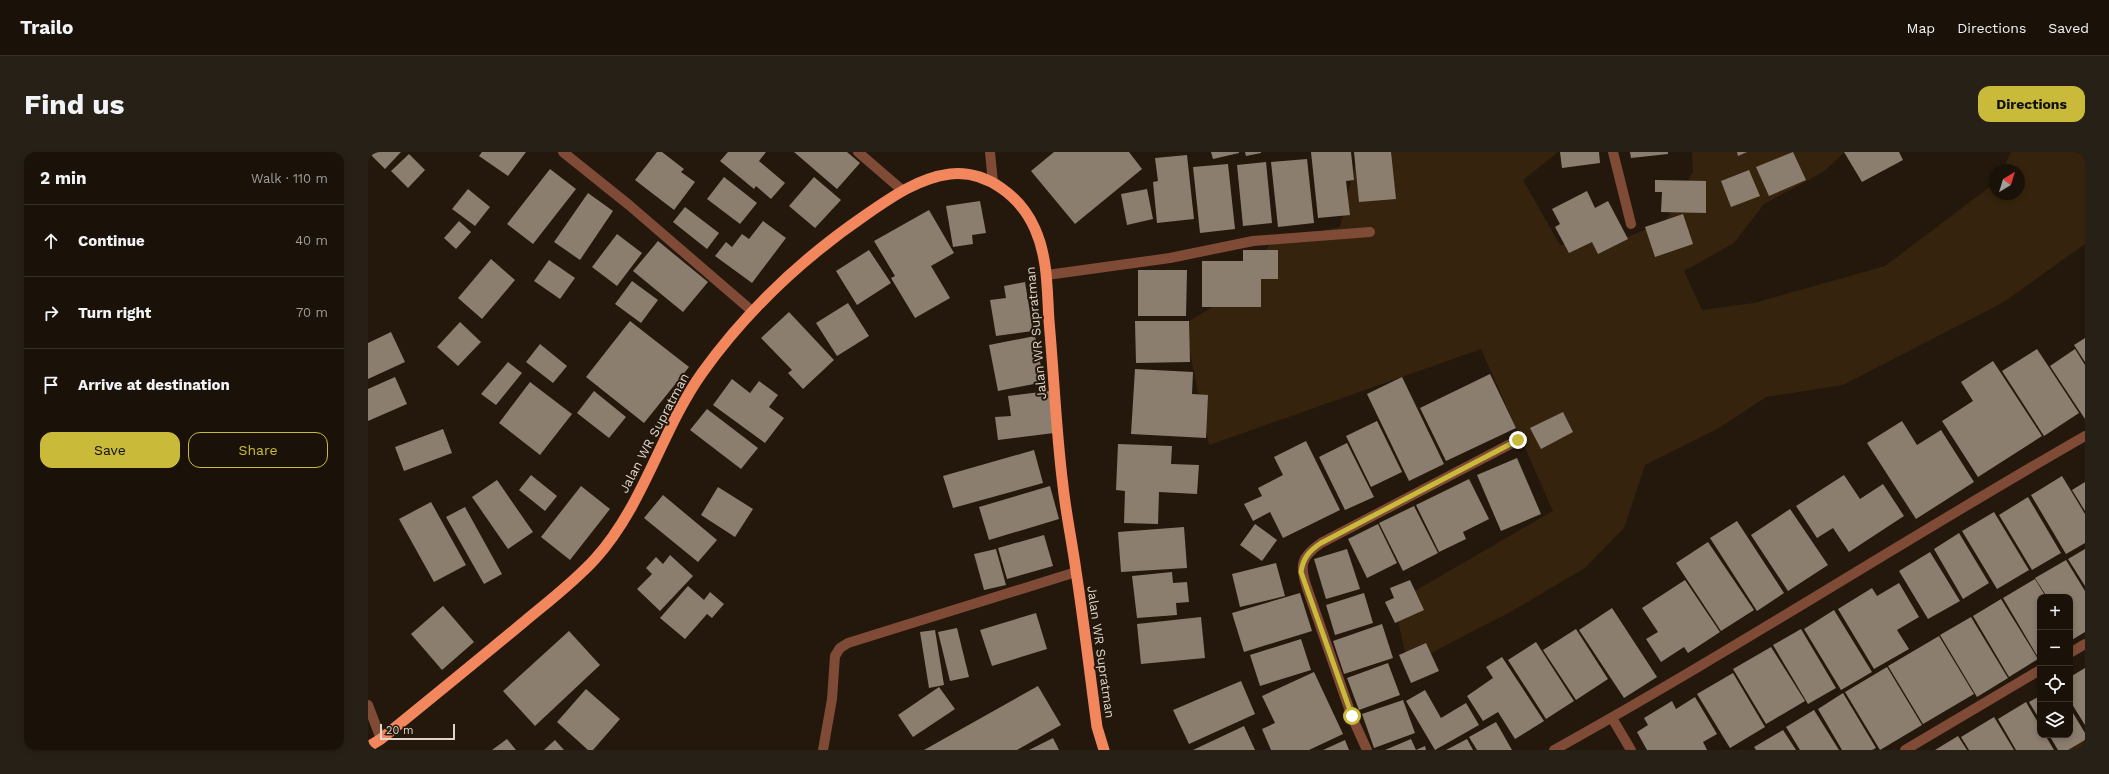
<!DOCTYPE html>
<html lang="en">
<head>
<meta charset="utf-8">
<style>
	body { margin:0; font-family:"Work Sans",sans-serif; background:#272016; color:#f1f3f6 }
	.controls { position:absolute; right:12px; bottom:12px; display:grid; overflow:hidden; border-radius:8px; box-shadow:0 2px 6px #0003 }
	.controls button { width:36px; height:36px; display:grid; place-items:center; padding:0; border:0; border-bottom:1px solid #383229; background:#1a1208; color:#f1f3f6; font:20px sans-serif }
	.compass { position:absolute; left:1621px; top:12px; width:36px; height:36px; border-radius:50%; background:#1a1208; box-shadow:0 2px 6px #0003; rotate:38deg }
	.scale { position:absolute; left:12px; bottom:10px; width:75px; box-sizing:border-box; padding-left:4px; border:2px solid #ded6cd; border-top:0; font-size:11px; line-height:14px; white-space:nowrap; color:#ded6cd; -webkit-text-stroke:3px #23180b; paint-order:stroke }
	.stop { position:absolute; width:12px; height:12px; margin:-9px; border:3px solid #c9ba3a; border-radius:50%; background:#fff }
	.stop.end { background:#c9ba3a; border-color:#fff; box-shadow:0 1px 4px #0008 }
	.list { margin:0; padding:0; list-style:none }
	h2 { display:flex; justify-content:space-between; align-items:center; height:52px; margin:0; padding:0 16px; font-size:17px }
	h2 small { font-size:13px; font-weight:400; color:#9f9e9c }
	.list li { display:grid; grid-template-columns:26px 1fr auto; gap:12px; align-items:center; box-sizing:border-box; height:72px; padding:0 16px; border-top:1px solid #383229 }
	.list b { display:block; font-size:15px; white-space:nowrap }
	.list em { font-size:13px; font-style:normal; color:#9f9e9c }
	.actions { display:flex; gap:8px; padding:12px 16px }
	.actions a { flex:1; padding:9px 0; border:1px solid #c9ba3a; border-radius:12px; text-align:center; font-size:14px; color:#c9ba3a }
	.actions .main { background:#c9ba3a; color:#111 }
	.icon { flex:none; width:22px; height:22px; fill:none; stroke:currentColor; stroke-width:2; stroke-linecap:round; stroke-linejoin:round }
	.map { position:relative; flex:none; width:1717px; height:598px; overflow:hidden; border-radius:12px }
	header { display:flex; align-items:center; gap:24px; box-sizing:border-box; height:56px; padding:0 20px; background:#1a1208; border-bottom:1px solid #383229 }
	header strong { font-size:19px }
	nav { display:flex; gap:22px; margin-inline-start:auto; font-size:14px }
	.intro { display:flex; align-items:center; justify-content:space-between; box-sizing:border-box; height:96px; padding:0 24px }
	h1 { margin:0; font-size:28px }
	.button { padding:10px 18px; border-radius:12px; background:#c9ba3a; color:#111; font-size:14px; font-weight:700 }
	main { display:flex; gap:24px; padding:0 24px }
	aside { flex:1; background:#1a1208; border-radius:12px; box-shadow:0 2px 6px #0003 }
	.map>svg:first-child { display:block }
	.green { fill:#35230d }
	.building { fill:#8c7e6f }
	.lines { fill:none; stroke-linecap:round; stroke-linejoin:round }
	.minor { stroke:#7f4b37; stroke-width:10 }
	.trunk { stroke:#f2865d; stroke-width:11 }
	.route { stroke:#c9ba3a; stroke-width:5 }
	.labels { text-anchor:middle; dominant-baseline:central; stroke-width:4; stroke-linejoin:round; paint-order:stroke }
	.street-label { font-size:13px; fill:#ded6cd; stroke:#23180b }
</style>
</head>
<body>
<header>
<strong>Trailo</strong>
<nav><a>Map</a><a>Directions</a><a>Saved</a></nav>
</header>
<div class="intro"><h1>Find us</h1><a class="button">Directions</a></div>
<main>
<aside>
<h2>2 min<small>Walk · 110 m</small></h2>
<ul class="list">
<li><svg class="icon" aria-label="ahead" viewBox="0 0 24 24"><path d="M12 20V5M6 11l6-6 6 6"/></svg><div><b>Continue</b></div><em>40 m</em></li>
<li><svg class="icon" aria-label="right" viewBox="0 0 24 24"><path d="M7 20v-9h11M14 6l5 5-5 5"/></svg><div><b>Turn right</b></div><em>70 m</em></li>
<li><svg class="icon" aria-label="arrive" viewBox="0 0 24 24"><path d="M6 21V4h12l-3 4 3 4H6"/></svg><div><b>Arrive at destination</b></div></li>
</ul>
<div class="actions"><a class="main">Save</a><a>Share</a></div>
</aside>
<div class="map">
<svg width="1717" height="598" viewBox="0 0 1717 598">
	<rect width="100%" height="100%" fill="#23180b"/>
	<!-- green -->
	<g class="green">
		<polygon points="986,0 1190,0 1155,28 1192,93 1249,89 1297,70 1325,20 1324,0 1477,0 1455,20 1396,52 1366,91 1316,119 1334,158 1386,151 1517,114 1627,31 1627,42 1651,42 1651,18 1634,18 1643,0 1717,0 1717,92 1636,150 1475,233 1398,245 1351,276 1277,313 1256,376 1217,416 1144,459 1040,513 1026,451 1185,359 1113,197 841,293 816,172 869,141 904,89 972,75 988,9"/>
		<polygon points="1717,582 1717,598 1699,598"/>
	</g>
	<!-- building -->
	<g class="building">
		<polygon points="0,0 33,0 17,17"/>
		<polygon points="114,0 158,0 140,24 111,4"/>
		<polygon points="289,0 294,0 316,17 313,20 327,30 306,58 267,28"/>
		<polygon points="360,0 398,0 391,9 417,31 403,47 388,34 386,37 352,9"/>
		<polygon points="426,0 479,0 492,11 469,37"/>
		<polygon points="686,0 761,0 774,17 707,72 663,19"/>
		<polygon points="843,0 871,0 871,1 845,7"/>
		<polygon points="877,0 893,0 893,1 878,4"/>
		<polygon points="943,0 983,0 986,28 978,29 982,63 950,66"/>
		<polygon points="986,0 1023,0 1028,47 991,50"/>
		<polygon points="1192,0 1231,0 1232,11 1194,16"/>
		<polygon points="1262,0 1300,0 1300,2 1263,6"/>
		<polygon points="1369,0 1379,0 1370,4"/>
		<polygon points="1425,0 1438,28 1401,44 1388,15"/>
		<polygon points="1476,0 1531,0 1535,8 1494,30"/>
		<polygon points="41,2 57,18 40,36 23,19"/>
		<polygon points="819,3 826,67 789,71 785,30 790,29 787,6"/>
		<polygon points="939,7 946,71 910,75 903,10"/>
		<polygon points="898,10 904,71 875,74 869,13"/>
		<polygon points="860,12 867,77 832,81 825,15"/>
		<polygon points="182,17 208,37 165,92 139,72"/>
		<polygon points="1381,18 1392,44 1363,55 1353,29"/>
		<polygon points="356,25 389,51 372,72 339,47"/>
		<polygon points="446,25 473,48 447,76 421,54"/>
		<polygon points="1287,28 1338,29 1338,61 1293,60 1294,40 1287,40"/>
		<polygon points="100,37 122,55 107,74 84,57"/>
		<polygon points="779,37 785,67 759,73 753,42"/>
		<polygon points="1219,39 1227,56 1240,49 1260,87 1230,102 1224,90 1201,101 1187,75 1192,72 1184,57"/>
		<polygon points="220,41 245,59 212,108 186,90"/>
		<polygon points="612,49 618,81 604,83 605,92 585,95 578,54"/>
		<polygon points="317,55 351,81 339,97 305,70"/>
		<polygon points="561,58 586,101 563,114 582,146 547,166 523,126 527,124 506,89"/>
		<polygon points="1315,62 1325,92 1287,105 1277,75"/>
		<polygon points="91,69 103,80 88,97 76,86"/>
		<polygon points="395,69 418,86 384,131 347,104 358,90 364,95 374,82 381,87"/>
		<polygon points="249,82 274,101 249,134 224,115"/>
		<polygon points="290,89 340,130 315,160 265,119"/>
		<polygon points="501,98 523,131 489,153 468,119"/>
		<polygon points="875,98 910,98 910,127 893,127 893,155 834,155 834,109 875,109"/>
		<polygon points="123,107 147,128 114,167 90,146"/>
		<polygon points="181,108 207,126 192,147 166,129"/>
		<polygon points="770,118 819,118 818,164 770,164"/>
		<polygon points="264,129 290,148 273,171 247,152"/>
		<polygon points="657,130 665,179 628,184 622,148 638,146 636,134"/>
		<polygon points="480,151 501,184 469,204 448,171"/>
		<polygon points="421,160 466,208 435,237 420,221 424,218 393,186"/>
		<polygon points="262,169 321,215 276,271 218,225"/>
		<polygon points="767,169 821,169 822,210 768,211"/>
		<polygon points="92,170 113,190 90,214 69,195"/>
		<polygon points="23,180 37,210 0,227 0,191"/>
		<polygon points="667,184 676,230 630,239 621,193"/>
		<polygon points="1717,186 1717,210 1706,193"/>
		<polygon points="172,192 199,214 185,231 158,210"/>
		<polygon points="1669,197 1711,261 1676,284 1634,219"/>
		<polygon points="1707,197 1717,213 1717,267 1682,214"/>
		<polygon points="1625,209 1674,284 1610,325 1574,269 1605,249 1593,230"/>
		<polygon points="140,210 154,221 128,253 113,242"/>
		<polygon points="767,217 825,220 824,242 840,243 838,286 763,282"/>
		<polygon points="1122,222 1148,276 1078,309 1052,256"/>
		<polygon points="27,225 39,252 0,269 0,237"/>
		<polygon points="1034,225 1076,312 1041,329 999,242"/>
		<polygon points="364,227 382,241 391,229 410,243 401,255 416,266 397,291 345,253"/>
		<polygon points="162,230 204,262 172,303 131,271"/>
		<polygon points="226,239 258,265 241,286 209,261"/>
		<polygon points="681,239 686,281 630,288 627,265 643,264 640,244"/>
		<polygon points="339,257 390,296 373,317 322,278"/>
		<polygon points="1195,260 1205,280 1173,297 1162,276"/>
		<polygon points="1009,269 1034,320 1003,335 978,284"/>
		<polygon points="1534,269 1549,293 1573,278 1606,330 1548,367 1499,291"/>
		<polygon points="75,277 84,301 36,319 27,295"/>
		<polygon points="938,289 972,358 915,386 902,360 885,369 876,352 894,344 890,336 915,323 906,305"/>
		<polygon points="979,291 1006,345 977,358 951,305"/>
		<polygon points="750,292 804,294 803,312 831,313 829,342 791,340 790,372 756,371 757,339 748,338"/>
		<polygon points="666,298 675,331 585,356 575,324"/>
		<polygon points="1149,306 1173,362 1133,379 1109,323"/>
		<polygon points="163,323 189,344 177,359 151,338"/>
		<polygon points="1476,323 1492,347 1515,332 1536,364 1481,400 1465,376 1449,386 1428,354"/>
		<polygon points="1694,324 1717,362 1717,391 1698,402 1663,343"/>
		<polygon points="1101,327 1121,367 1095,380 1098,387 1071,400 1048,353"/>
		<polygon points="129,328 165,380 140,397 104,345"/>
		<polygon points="1717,330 1717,359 1704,338"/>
		<polygon points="213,334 242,357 202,408 173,385"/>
		<polygon points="682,334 691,367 621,388 611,355"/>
		<polygon points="350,335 385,357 367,385 333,363"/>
		<polygon points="295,343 349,388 330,410 276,366"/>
		<polygon points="1660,345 1693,401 1664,418 1631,363"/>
		<polygon points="63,350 98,413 66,430 31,367"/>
		<polygon points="1046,354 1070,401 1035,419 1011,371"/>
		<polygon points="97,355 134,422 116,432 78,365"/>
		<polygon points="1422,357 1460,413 1420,439 1383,383"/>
		<polygon points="1626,360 1661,418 1629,437 1594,379"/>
		<polygon points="1369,369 1416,441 1389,459 1342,386"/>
		<polygon points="887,372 909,388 894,409 872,393"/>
		<polygon points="1010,372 1029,411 999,426 980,387"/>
		<polygon points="816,375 819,416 753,420 750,380"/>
		<polygon points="1591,381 1621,431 1595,447 1566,397"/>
		<polygon points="676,383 685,414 639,427 630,396"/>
		<polygon points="1340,390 1386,458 1353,479 1308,411"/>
		<polygon points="628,397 638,433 616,438 606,402"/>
		<polygon points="979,397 992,437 958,447 946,407"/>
		<polygon points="1717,397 1717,434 1700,407"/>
		<polygon points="1562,400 1592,449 1560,467 1531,419"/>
		<polygon points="302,403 325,424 292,459 269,437 284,422 278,416 288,405 295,412"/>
		<polygon points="1698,408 1717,439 1717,480 1702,489 1702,445 1679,445 1667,426"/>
		<polygon points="908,411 917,444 872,455 864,422"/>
		<polygon points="804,420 805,431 819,430 821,450 808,451 809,463 769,466 764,424"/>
		<polygon points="1667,427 1678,445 1672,445 1671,507 1635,446"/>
		<polygon points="1042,428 1056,458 1027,471 1017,450 1026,446 1022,436"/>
		<polygon points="1317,428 1352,480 1320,501 1316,495 1293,510 1278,487 1290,480 1274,456"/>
		<polygon points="1531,431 1551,465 1529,478 1541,497 1506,517 1470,457 1504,436 1509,444"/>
		<polygon points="320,434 336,448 342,440 356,452 344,466 339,462 317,487 292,466"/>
		<polygon points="932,441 944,479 876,500 864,461"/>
		<polygon points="996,441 1005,471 967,483 958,453"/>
		<polygon points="1633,447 1670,507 1641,525 1605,464"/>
		<polygon points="75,454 106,490 74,518 43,482"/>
		<polygon points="1244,456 1289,525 1256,546 1211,478"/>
		<polygon points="1466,458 1504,520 1473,538 1436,477"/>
		<polygon points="668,461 679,497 624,514 612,478"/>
		<polygon points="833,465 837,506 773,512 769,472"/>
		<polygon points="1603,465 1640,526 1609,545 1572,483"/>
		<polygon points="1014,472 1025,506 976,522 965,489"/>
		<polygon points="589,476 601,525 582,529 570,480"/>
		<polygon points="1208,477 1240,527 1208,548 1175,498"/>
		<polygon points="1433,477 1468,536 1440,552 1405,493"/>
		<polygon points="567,478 576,533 561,536 552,480"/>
		<polygon points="201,479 232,513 167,574 135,539"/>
		<polygon points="1571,484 1606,542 1555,572 1520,514"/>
		<polygon points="933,487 943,518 892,534 882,503"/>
		<polygon points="1168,490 1206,549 1178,567 1140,508"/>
		<polygon points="1058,491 1071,519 1043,531 1031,503"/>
		<polygon points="1403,495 1437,549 1398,572 1365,517"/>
		<polygon points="1134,505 1176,569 1147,587 1130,560 1115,569 1099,544 1125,526 1118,515"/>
		<polygon points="1020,511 1032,543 991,558 979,526"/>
		<polygon points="1519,515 1554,573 1512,598 1477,540"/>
		<polygon points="1717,516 1717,573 1702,549 1702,525"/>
		<polygon points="946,520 975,582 941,598 903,598 894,577 907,571 894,544"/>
		<polygon points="1365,521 1397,575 1362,596 1329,542"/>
		<polygon points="873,529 887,562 821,592 805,558"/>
		<polygon points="670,534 693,573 649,598 556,598"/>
		<polygon points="571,535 587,557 545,585 530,563"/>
		<polygon points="218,537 252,567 225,598 220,598 189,570"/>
		<polygon points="1057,538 1073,566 1098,551 1111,573 1067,598 1038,549"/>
		<polygon points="1475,541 1508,596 1504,598 1474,598 1450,557"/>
		<polygon points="1672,544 1672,568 1661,550"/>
		<polygon points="1327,545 1349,582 1335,590 1339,598 1279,598 1269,580 1280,573 1276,566 1304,549 1308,557"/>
		<polygon points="1035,548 1047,581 1006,596 994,562"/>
		<polygon points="1658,550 1672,574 1672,583 1677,583 1686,598 1648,598 1630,567"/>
		<polygon points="1702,556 1717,581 1717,588 1700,598 1690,598 1681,583 1702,583"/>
		<polygon points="1446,558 1471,598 1432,598 1418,575"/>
		<polygon points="1626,565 1646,598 1601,598 1593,585"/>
		<polygon points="1128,570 1144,598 1109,598 1101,585"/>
		<polygon points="876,574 887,598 825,598"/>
		<polygon points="1415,578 1428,598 1388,598 1386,595"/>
		<polygon points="1590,584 1599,598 1567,598"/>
		<polygon points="685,586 691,598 661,598"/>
		<polygon points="139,587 148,598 124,598"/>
		<polygon points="1043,587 1048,598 1017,598"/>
		<polygon points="1099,587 1105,598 1078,598"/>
		<polygon points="187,588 196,598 176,598"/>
		<polygon points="977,588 981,598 955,598"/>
		<polygon points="1057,594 1058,598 1048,598"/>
	</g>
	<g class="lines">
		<!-- minor -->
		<g class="minor">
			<polyline points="195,0 261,53 384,159"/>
			<polyline points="490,0 534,38"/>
			<polyline points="622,0 625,31"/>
			<polyline points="1245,0 1263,72"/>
			<polyline points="679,123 802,106 885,89 1002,80"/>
			<polyline points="1702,501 1717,492"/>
			<polyline points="0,553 13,587"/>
			<polyline points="1244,566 1263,598"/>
			<polyline points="455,598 464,547 467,504 472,496 480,491 708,420"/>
			<path d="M999,598L984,565L939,436C931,413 933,405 953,391L1150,288"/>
			<path d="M1186,598C1366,498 1539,386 1717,284"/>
			<polyline points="1537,598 1672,518"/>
		</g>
		<!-- trunk -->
		<path class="trunk" d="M0,595L13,587C61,548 109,509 157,469C181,449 206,430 227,407C276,353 293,279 334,221C379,158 436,105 499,62C525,44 551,26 582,22C619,18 653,45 667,77C680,106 679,138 681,169C686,224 688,279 695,334C698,362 704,390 708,419C716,471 722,523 729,575L736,598"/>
	</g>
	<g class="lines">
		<!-- route -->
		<path class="route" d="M984,564L933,420C935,406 941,399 953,391L1150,288"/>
	</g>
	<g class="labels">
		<!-- street labels -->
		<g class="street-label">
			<text transform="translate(668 181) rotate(-95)">Jalan WR Supratman</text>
			<text transform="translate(286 281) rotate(-62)">Jalan WR Supratman</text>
			<text transform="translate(733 500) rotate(82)">Jalan WR Supratman</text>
		</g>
	</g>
</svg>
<div class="controls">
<button>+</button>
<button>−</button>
<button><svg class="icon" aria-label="locate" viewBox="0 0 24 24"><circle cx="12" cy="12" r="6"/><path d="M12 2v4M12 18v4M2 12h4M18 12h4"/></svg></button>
<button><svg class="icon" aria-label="layers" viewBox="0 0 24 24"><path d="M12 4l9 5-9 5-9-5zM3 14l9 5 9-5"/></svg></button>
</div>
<svg class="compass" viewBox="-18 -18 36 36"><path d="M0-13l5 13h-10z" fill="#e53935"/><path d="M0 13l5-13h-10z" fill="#9f9e9c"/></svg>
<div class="scale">20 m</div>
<div class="stop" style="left:984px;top:564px"></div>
<div class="stop end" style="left:1150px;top:288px"></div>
</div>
</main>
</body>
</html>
